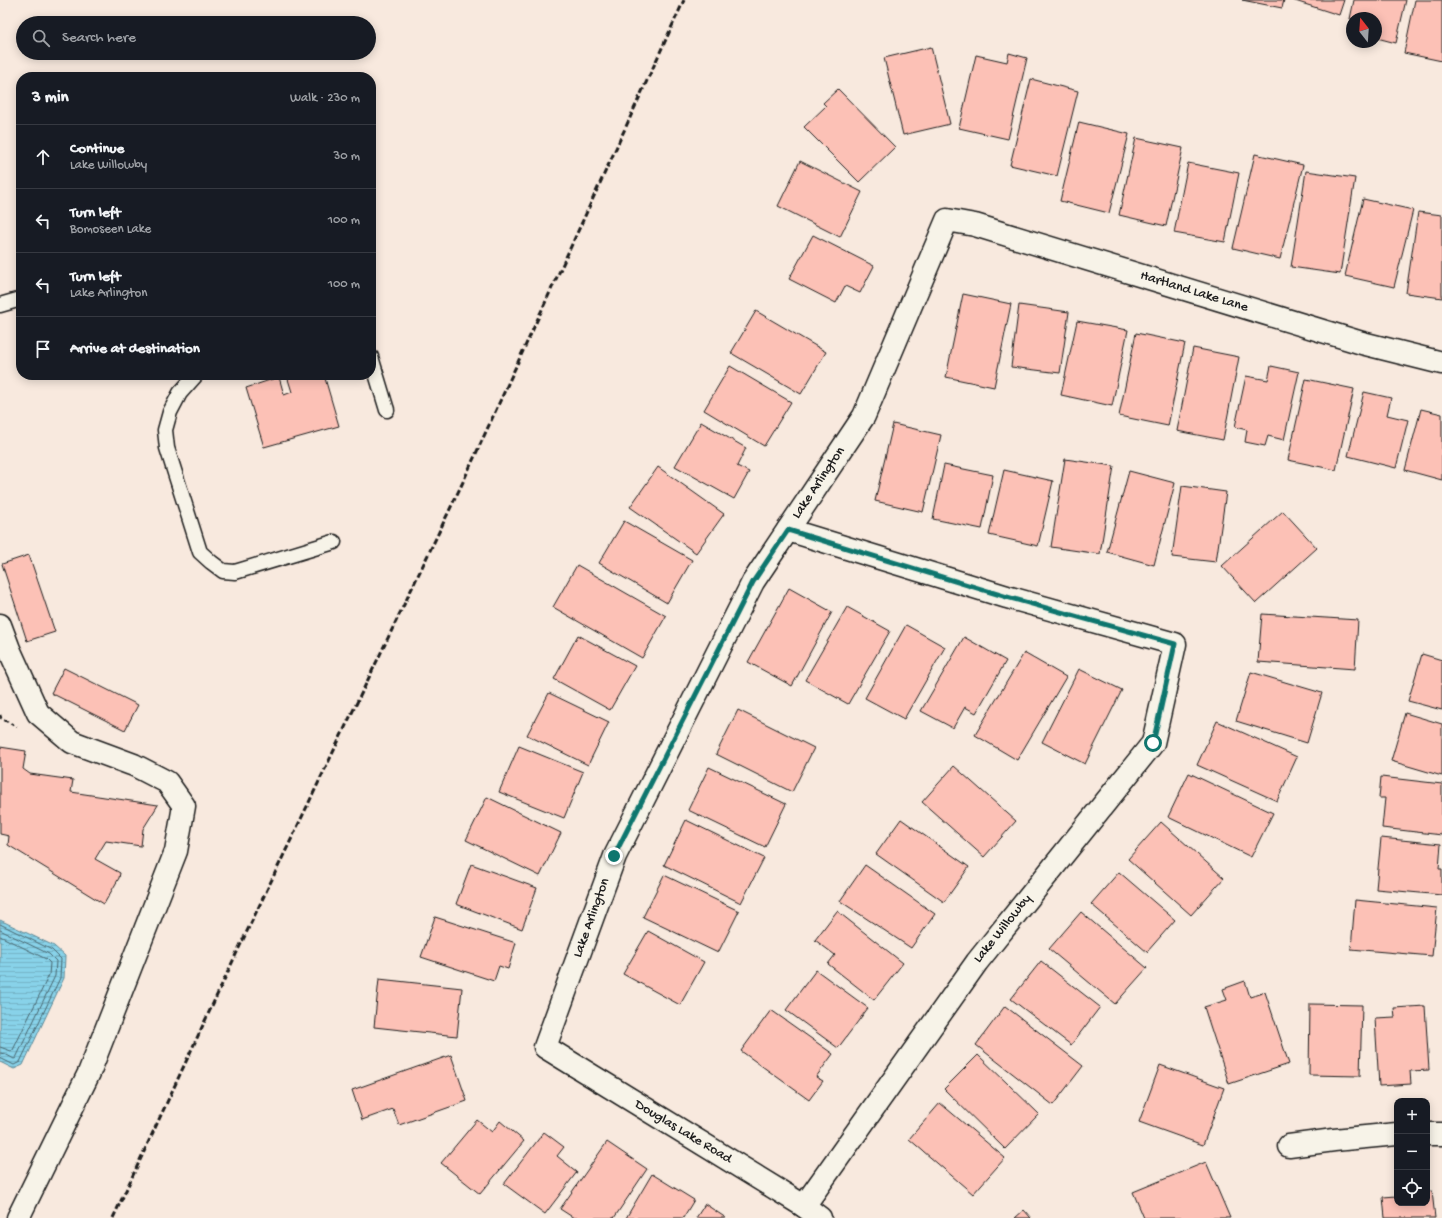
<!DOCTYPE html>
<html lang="en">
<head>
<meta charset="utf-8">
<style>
	body { margin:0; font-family:"Gochi Hand",sans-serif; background:#242831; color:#f1f3f6 }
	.controls { position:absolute; right:12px; bottom:12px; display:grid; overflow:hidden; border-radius:8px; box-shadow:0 2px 10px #0003 }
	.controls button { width:36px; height:36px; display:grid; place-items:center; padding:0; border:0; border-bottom:1px solid #363941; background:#171b24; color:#f1f3f6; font:20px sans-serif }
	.compass { position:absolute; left:1346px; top:12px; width:36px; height:36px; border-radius:50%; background:#171b24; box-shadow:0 2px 10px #0003; rotate:343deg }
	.stop { position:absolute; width:12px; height:12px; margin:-9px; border:3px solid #0f766e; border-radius:50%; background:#fff }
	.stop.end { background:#0f766e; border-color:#fff; box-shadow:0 1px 4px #0008 }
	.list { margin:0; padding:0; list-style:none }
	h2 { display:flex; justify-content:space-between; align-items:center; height:52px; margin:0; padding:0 16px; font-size:17px }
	h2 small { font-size:13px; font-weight:400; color:#9ea1a6 }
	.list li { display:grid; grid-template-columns:26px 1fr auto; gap:12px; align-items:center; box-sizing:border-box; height:64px; padding:0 16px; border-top:1px solid #363941 }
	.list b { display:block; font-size:15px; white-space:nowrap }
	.list p { margin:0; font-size:13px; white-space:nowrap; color:#9ea1a6 }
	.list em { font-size:13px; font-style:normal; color:#9ea1a6 }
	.icon { flex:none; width:22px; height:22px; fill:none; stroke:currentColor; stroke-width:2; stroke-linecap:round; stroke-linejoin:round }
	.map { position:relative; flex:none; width:1442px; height:1218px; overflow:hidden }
	.search { position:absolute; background:#171b24; box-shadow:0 2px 10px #0003; left:16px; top:16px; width:360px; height:44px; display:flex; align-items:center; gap:10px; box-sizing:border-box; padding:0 14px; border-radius:22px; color:#9ea1a6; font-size:15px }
	.panel { position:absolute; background:#171b24; box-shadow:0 2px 10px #0003; left:16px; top:72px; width:360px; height:308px; border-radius:16px }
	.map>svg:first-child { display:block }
	.water { fill:url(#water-rules); stroke:#5d8997 }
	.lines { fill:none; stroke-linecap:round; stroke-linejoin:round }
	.shore { stroke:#47656e; stroke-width:1 }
	.building { fill:#fcc1b6; stroke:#1c1c1c }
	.service-casing { stroke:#1c1c1c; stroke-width:17 }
	.minor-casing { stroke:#1c1c1c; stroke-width:25 }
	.path { stroke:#1c1c1c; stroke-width:2.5; stroke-dasharray:4 3; stroke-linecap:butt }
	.service { stroke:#f7f3e8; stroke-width:14 }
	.minor { stroke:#f7f3e8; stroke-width:22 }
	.rail { stroke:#1c1c1c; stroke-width:3; stroke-dasharray:6 3; stroke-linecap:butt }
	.route { stroke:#0f766e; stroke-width:5 }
	.labels { text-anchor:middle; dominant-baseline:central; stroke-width:4; stroke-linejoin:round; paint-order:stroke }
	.street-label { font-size:14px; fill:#1c1c1c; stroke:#f7f3e8 }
</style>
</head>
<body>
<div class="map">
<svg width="1442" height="1218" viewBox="0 0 1442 1218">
	<defs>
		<pattern id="water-rules" width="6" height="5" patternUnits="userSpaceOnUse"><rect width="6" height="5" fill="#88d2e9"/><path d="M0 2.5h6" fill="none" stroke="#75b4c7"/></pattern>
	</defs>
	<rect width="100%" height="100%" fill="#f8e9de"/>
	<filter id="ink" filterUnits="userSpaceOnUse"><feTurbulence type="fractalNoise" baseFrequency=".025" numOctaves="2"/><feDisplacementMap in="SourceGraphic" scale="8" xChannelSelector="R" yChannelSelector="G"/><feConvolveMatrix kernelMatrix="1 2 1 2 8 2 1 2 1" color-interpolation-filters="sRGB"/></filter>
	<g filter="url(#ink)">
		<!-- water -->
		<polygon class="water" points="0,920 54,946 65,956 64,978 23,1065 14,1069 0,1062"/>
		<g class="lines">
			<!-- shore -->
			<g class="shore">
				<polyline points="0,924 52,950 61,959 60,978 20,1062 14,1065 0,1058"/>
				<polyline points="0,930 49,954 56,961 55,976 16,1058 14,1059 5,1054 0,1053"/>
				<polyline points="0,936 46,959 50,963 49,975 13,1050 11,1051 0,1047"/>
			</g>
		</g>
		<!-- building -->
		<g class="building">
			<polygon points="1242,0 1284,0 1282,8"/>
			<polygon points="1292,0 1344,0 1339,15"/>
			<polygon points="1354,0 1406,0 1396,43 1377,38 1380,26 1376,25 1376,18 1350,19"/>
			<polygon points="1415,0 1442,0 1442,61 1404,53"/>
			<polygon points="931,47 950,124 903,135 884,58"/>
			<polygon points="1009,53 1027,58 1008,139 959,128 976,55 1007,62"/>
			<polygon points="1031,79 1078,91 1057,176 1010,165"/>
			<polygon points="838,89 895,147 859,182 804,127 826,106 823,103"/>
			<polygon points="1079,122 1129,134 1109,213 1060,201"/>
			<polygon points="1136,138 1183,148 1166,226 1119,215"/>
			<polygon points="1255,154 1303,165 1280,259 1233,248"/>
			<polygon points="800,161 862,192 840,237 778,206"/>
			<polygon points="1188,163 1239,173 1225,242 1174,233"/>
			<polygon points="1306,171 1355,178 1340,274 1291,267"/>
			<polygon points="1363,199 1413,210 1394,287 1345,276"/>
			<polygon points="1418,212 1442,215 1442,298 1406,293"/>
			<polygon points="813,235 874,266 860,293 845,286 836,303 789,279"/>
			<polygon points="963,294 1011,304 994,387 946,377"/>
			<polygon points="1019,305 1069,312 1060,373 1011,367"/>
			<polygon points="756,311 826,352 801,394 731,353"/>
			<polygon points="1077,321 1128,330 1112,406 1061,395"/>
			<polygon points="1136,333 1185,343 1168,426 1119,416"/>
			<polygon points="1193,348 1239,357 1223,440 1177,431"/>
			<polygon points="730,366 791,402 764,446 704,410"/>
			<polygon points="1271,366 1299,372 1284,440 1268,436 1265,446 1245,442 1247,430 1235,427 1246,376 1268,380"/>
			<polygon points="289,375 324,375 339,426 264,447 246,388 279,377 284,395 292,392 287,376"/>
			<polygon points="1306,379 1354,389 1336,470 1288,460"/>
			<polygon points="1364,392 1391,398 1387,415 1408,420 1396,468 1348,456"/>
			<polygon points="1421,409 1442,414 1442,480 1405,470"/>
			<polygon points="701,422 746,448 737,466 749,472 734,499 675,466"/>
			<polygon points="893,424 941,435 923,512 875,501"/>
			<polygon points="1065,459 1114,466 1100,554 1051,547"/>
			<polygon points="944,465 993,475 982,529 933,519"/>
			<polygon points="658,467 724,514 696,553 630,507"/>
			<polygon points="1004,470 1053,481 1038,546 989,535"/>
			<polygon points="1129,471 1175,483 1154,565 1107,552"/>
			<polygon points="1182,486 1226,492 1216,562 1172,557"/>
			<polygon points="1283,511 1317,548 1256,603 1222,566"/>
			<polygon points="624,521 692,560 667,603 599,563"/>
			<polygon points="29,555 55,632 27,641 2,564"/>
			<polygon points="577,565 666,616 642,658 553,607"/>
			<polygon points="789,588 832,612 792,686 748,662"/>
			<polygon points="847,607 890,631 848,704 805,680"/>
			<polygon points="1262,614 1358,620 1355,669 1258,662"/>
			<polygon points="906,625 945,647 904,719 865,698"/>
			<polygon points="578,635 635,666 610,710 554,679"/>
			<polygon points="964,637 1006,661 976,713 965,707 953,728 921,711"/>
			<polygon points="1024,653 1066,677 1017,760 975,735"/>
			<polygon points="1422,654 1442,660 1442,710 1408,701"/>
			<polygon points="64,668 138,705 125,730 51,693"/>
			<polygon points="1079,669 1122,690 1085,764 1042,742"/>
			<polygon points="1251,672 1322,693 1307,743 1236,721"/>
			<polygon points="549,693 609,722 588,765 527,735"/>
			<polygon points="738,710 814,748 792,792 716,754"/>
			<polygon points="1405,713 1442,724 1442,776 1391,761"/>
			<polygon points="1217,721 1297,757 1277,801 1197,765"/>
			<polygon points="519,746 583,772 564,818 499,792"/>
			<polygon points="0,747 26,751 23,769 30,774 73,780 71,792 158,805 143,829 141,846 106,841 95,859 120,873 119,878 104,904 8,845 9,836 0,834"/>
			<polygon points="954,766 1016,821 984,857 922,802"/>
			<polygon points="709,767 786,804 765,847 688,810"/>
			<polygon points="1189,773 1273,813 1251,857 1168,817"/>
			<polygon points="1381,777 1442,784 1442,835 1382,828 1385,798 1379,798"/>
			<polygon points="487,797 561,833 540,876 466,840"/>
			<polygon points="901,819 969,867 944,902 876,854"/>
			<polygon points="686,820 764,858 741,903 664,865"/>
			<polygon points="1161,822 1224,878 1191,915 1128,859"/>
			<polygon points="1381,838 1441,844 1439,869 1442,869 1442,895 1376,889"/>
			<polygon points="471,864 537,888 522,929 456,904"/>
			<polygon points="865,865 935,914 911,948 840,901"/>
			<polygon points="1119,872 1175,920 1147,952 1091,904"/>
			<polygon points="664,875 739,911 718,953 643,917"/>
			<polygon points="1355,900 1437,908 1432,956 1351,949"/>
			<polygon points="837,911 903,963 874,1000 828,964 835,955 815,940"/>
			<polygon points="1081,912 1147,968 1115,1004 1049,949"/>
			<polygon points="435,917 516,943 508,969 499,966 494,981 421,957"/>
			<polygon points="648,931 704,962 680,1005 623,974"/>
			<polygon points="1041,961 1100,1007 1071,1045 1011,999"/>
			<polygon points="816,970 868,1008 838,1048 786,1010"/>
			<polygon points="379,979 462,988 457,1036 374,1027"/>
			<polygon points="1245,981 1250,997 1265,992 1289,1064 1229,1084 1204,1007 1227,1000 1223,989"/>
			<polygon points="1310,1004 1362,1005 1360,1076 1309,1075"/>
			<polygon points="1005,1006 1083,1066 1053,1105 976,1045"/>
			<polygon points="1425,1006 1429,1070 1410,1071 1411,1084 1379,1086 1375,1018 1395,1017 1394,1008"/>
			<polygon points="771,1010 833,1054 816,1077 823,1081 809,1100 741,1051"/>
			<polygon points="451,1055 467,1101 399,1125 393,1109 362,1120 352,1090"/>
			<polygon points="978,1055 1039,1114 1005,1149 944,1089"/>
			<polygon points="1160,1065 1224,1088 1203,1145 1139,1122"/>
			<polygon points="940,1103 1005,1158 973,1194 909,1139"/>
			<polygon points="477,1120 492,1132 500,1121 524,1141 480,1194 441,1163"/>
			<polygon points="544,1132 564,1147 557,1156 577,1172 545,1214 504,1184"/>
			<polygon points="607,1142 647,1169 614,1218 574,1218 560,1209"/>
			<polygon points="1206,1162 1230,1218 1144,1218 1133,1192"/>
			<polygon points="652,1174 694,1200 683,1218 626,1218"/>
			<polygon points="1432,1191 1435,1218 1385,1218 1383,1197 1397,1196 1397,1203 1427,1203 1427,1192"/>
			<polygon points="705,1204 726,1218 696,1218"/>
			<polygon points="1024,1210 1031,1218 1015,1218"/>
		</g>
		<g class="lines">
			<defs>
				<g id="service">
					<polyline points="0,305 21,299"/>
					<polyline points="371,357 387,410"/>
					<polyline points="196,375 180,393 170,412 165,430 167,448 200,552 211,562 223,571 235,572 334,542"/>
				</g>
				<g id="minor">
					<polyline points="788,530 1007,597 1175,644 1153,743 977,962 804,1206"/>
					<polyline points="0,625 9,649 38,713 72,742 134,765 167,782 184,806 176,851 89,1073 18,1218"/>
					<polyline points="1427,1134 1442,1134"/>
					<polyline points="1289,1146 1334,1140 1397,1134"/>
					<polyline points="820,1218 804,1206 545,1047 615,856 753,582 864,416 947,220 975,225 1362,343 1442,363"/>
				</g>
			</defs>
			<!-- service casing -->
			<use href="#service" class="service-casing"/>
			<!-- minor casing -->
			<use href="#minor" class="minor-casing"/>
			<!-- path -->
			<polyline class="path" points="0,715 1,718 17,727"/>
			<!-- service -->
			<use href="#service" class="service"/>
			<!-- minor -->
			<use href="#minor" class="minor"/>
			<!-- rail -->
			<polyline class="rail" points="113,1218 238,950 462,484 684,0"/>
		</g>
	</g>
	<g class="lines" filter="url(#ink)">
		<!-- route -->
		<polyline class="route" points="614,856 753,582 788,530 1007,597 1175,644 1153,743"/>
	</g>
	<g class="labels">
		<!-- street labels -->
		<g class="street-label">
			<text transform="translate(1194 292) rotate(17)">Hartland Lake Lane</text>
			<text transform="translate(819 483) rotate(-56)">Lake Arlington</text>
			<text transform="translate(592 918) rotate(-70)">Lake Arlington</text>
			<text transform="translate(1003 929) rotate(-51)">Lake Willowby</text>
			<text transform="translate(683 1132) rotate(31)">Douglas Lake Road</text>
		</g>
	</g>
</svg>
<div class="controls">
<button>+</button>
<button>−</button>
<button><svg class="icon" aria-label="locate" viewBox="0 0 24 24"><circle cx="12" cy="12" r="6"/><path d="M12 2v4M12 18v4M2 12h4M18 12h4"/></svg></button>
</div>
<svg class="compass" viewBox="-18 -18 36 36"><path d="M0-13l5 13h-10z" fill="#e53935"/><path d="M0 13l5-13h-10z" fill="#9ea1a6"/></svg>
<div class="stop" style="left:1153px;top:743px"></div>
<div class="stop end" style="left:614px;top:856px"></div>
<div class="search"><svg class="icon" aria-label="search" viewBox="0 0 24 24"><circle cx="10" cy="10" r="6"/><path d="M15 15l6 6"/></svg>Search here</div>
<section class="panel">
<h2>3 min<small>Walk · 230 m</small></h2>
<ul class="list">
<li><svg class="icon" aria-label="ahead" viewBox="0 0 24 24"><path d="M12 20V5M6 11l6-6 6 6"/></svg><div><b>Continue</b><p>Lake Willowby</p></div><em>30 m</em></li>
<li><svg class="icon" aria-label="left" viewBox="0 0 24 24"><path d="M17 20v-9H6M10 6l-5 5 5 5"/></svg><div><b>Turn left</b><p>Bomoseen Lake</p></div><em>100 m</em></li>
<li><svg class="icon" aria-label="left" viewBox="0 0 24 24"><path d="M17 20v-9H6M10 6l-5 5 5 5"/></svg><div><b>Turn left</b><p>Lake Arlington</p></div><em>100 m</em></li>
<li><svg class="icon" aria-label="arrive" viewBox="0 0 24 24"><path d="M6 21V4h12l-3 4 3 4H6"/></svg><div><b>Arrive at destination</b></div></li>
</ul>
</section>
</div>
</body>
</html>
